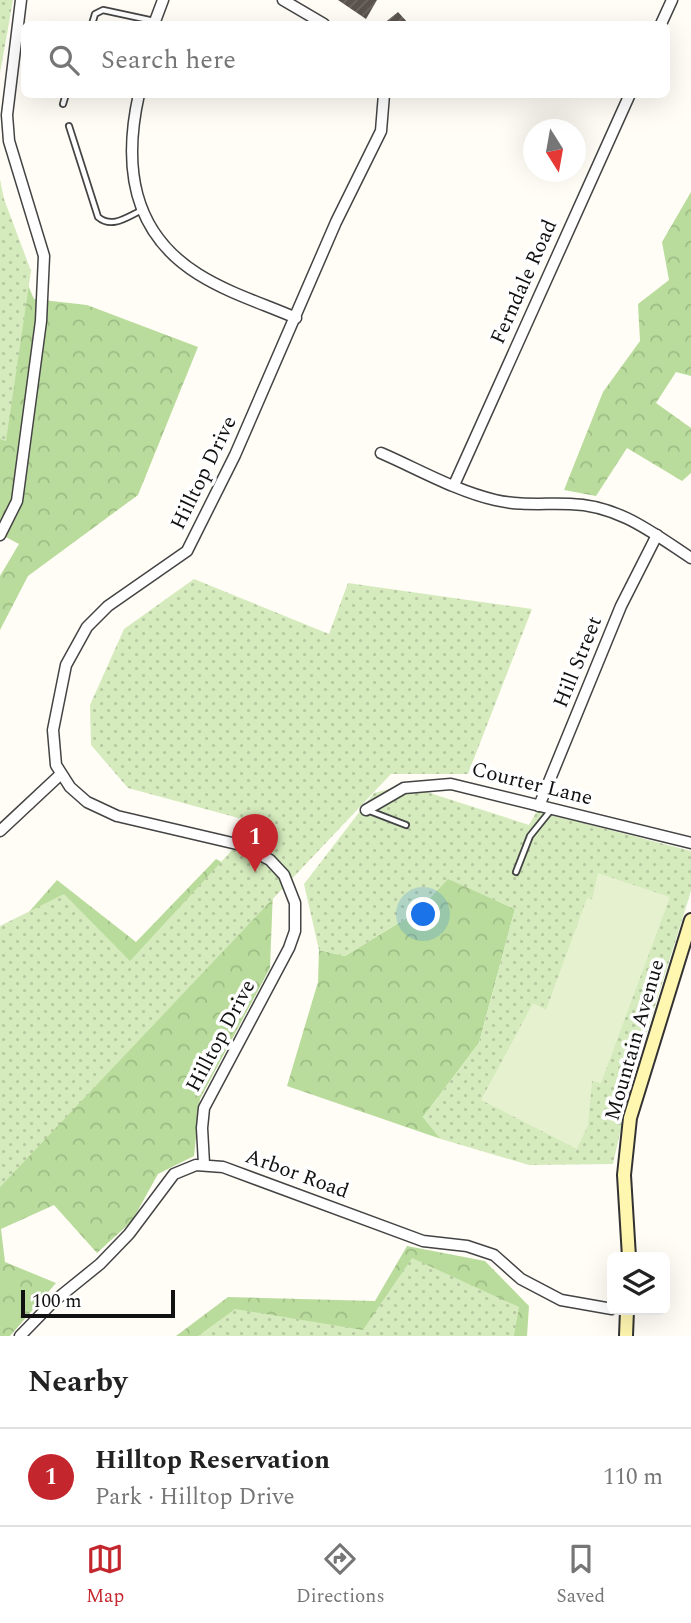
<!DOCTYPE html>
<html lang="en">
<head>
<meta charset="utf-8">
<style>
	body { margin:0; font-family:Spectral,serif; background:#f2f2f2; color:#222 }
	.controls { position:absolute; right:21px; bottom:21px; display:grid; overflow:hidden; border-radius:10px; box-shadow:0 7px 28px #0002 }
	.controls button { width:63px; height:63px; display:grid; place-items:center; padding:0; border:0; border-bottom:2px solid #e0e0e0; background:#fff; color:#222; font:35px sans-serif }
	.compass { position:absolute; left:523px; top:119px; width:63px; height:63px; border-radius:50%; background:#fff; box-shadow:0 7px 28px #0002; rotate:169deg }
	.scale { position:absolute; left:21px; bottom:18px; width:154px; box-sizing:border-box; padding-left:7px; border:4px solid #111; border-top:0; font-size:19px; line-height:24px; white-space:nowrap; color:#111; -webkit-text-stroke:5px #fff; paint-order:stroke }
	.you { position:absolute; left:424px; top:915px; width:24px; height:24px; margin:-18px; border:5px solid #fff; border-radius:50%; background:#1a73e8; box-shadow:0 0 0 10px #1a73e833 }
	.badge { display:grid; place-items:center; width:46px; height:46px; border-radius:50%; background:#c4262e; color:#fff; font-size:23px; font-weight:700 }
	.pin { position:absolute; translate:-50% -58px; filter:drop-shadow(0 2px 4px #0008) }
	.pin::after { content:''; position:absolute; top:37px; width:24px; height:21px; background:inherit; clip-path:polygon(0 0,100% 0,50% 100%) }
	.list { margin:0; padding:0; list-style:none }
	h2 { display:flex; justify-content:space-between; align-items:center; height:91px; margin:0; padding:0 28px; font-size:30px }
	h2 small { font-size:23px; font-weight:400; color:#767676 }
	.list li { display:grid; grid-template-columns:46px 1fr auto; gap:21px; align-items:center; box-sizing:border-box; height:98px; padding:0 28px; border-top:2px solid #e0e0e0 }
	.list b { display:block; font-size:26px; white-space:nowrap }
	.list p { margin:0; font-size:23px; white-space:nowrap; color:#767676 }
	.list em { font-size:23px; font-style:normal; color:#767676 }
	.icon { flex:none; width:38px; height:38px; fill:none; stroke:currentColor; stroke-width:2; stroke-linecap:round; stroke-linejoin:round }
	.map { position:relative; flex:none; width:691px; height:1336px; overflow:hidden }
	.search { position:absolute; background:#fff; box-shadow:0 7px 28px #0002; left:21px; right:21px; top:21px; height:77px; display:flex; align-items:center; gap:18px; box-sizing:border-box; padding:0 24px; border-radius:10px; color:#767676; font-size:26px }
	.sheet { height:189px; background:#fff }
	nav { display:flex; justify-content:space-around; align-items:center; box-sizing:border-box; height:98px; border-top:2px solid #e0e0e0; background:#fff; font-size:19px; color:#767676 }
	nav a { display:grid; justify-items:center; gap:4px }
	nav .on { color:#c4262e }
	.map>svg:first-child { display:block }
	.forest { fill:url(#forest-crowns) }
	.park { fill:url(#park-dots) }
	.pitch { fill:#e6f2cf }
	.building { fill:url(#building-hatch) }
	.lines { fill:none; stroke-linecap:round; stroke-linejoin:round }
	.lane-casing { stroke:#444; stroke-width:8 }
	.street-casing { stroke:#444; stroke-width:13 }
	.secondary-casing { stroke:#333; stroke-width:16 }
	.lane { stroke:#fff; stroke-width:4.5 }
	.street { stroke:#fff; stroke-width:10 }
	.secondary { stroke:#fff6b0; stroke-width:12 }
	.labels { text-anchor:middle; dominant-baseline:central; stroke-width:7; stroke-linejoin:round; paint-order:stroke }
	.street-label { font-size:21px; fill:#111; stroke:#fff }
</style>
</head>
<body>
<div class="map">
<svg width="691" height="1336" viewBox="0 0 691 1336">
	<defs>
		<pattern id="forest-crowns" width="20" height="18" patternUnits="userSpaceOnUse" patternTransform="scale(1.75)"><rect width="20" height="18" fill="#b9dc9c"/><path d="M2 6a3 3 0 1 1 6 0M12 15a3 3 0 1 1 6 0" fill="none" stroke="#9ebc85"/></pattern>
		<pattern id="park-dots" width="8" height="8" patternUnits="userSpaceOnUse" patternTransform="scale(1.75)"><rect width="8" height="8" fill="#d5ebbd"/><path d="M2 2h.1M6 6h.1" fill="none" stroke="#b6c8a1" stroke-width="1.8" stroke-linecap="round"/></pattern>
		<pattern id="building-hatch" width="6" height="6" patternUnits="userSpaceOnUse" patternTransform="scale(1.75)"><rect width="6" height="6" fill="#5a524d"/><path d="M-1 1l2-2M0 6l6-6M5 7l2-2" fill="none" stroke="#6d6662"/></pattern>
	</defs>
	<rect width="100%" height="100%" fill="#fffdf5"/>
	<!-- forest -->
	<g class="forest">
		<polygon points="691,192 691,376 676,372 656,403 691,428 691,473 682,481 627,448 596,496 564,490 603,392 640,341 638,304 669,280 662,242"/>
		<polygon points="8,240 34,299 87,305 198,347 138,495 28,576 0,630 0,576 19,544 0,534 0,248"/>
		<polygon points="216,859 273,890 270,968 200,1099 194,1156 158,1174 132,1221 97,1253 54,1205 1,1229 5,1262 56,1283 10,1336 0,1336 0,945 57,880 136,942"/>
		<polygon points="448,878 515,909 479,1043 423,1117 441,1139 287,1086 318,982 319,950 345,956 418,911"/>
		<polygon points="407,1246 485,1261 529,1306 527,1336 176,1336 228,1297 375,1301"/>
	</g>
	<!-- park -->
	<g class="park">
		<polygon points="0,0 13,0 0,73"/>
		<polygon points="0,179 4,199 31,271 6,441 0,439"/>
		<polygon points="194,579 329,634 348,583 532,609 468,774 391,774 0,1187 0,926 64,894 130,961 257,823 128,788 91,745 90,705 124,629"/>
		<polygon points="405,785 529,825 537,811 691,851 691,891 631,1083 613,1164 529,1165 441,1139 423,1117 479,1043 515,909 448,879 418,911 345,956 319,950 304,884 374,793"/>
		<polygon points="412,1258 519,1307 514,1336 198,1336 235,1309 363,1330"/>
	</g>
	<!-- pitch -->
	<polygon class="pitch" points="598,873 670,897 601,1083 592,1081 588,1125 577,1149 481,1100 533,1003 546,1010 587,898 592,899"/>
	<!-- building -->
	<g class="building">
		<polygon points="338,0 377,0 366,19"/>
		<polygon points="398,12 409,24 383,24"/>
	</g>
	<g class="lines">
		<defs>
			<g id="lane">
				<polyline points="92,24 95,14 103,10 154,21"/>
				<polyline points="63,104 66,94"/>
				<path d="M69,126L98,217C112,229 127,217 142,210"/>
				<polyline points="367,810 406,825"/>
				<polyline points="516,872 530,836 551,810"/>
			</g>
			<g id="street">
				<polyline points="283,0 324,24"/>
				<polyline points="154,24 163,0"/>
				<polyline points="661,24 672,0"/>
				<path d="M139,94C123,165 131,232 198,274C228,293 264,304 296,318"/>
				<path d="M381,453C418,469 456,491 495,500C520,506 545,503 570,504C618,505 653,533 691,558"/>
				<polyline points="454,485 630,94"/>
				<polyline points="0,535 17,501 41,321 44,256 9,141 7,115 21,0"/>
				<polyline points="539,806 621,606 657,535"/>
				<polyline points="366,810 404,788 451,784 691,843"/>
				<polyline points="0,831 61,774"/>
				<polyline points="204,1164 202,1128 204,1108 289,948 295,931 295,903 284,875 270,860 241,845 117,816 87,802 70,787 56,765 53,730 66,665 87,627 108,606 187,551 235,455 336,222 381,131 384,94"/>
				<polyline points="20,1336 53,1302 100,1264 129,1234 174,1174 196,1165 223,1167 423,1241 467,1246 494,1255 521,1279 561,1300 612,1309"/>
			</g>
			<g id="secondary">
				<polyline points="629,1257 624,1175 630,1118 691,920"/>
				<polyline points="626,1336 627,1310"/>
			</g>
		</defs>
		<!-- lane casing -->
		<use href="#lane" class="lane-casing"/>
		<!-- street casing -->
		<use href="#street" class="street-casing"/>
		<!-- secondary casing -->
		<use href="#secondary" class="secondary-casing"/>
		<!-- lane -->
		<use href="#lane" class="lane"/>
		<!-- street -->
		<use href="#street" class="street"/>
		<!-- secondary -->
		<use href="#secondary" class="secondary"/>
	</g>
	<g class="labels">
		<!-- street labels -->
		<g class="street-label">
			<text transform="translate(524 282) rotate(-66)">Ferndale Road</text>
			<text transform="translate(204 473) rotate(-64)">Hilltop Drive</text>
			<text transform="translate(578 662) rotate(-68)">Hill Street</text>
			<text transform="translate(532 784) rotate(14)">Courter Lane</text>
			<text transform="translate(221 1036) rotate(-62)">Hilltop Drive</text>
			<text transform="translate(635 1040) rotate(-74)">Mountain Avenue</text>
			<text transform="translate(297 1174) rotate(20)">Arbor Road</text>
		</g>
	</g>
</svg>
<div class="controls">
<button><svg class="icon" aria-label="layers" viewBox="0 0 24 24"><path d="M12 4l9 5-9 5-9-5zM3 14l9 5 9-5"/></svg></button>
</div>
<svg class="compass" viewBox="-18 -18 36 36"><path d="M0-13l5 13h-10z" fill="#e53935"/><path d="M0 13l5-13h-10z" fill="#767676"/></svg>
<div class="scale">100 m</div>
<div class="you"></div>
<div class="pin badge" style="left:255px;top:872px">1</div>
<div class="search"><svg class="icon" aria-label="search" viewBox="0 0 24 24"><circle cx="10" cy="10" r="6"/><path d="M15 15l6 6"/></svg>Search here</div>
</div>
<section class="sheet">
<h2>Nearby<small></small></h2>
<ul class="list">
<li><span class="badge">1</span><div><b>Hilltop Reservation</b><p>Park · Hilltop Drive</p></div><em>110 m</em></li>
</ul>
</section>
<nav>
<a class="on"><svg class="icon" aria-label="map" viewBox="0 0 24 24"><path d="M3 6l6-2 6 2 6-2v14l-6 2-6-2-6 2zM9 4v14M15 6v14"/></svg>Map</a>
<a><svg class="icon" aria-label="directions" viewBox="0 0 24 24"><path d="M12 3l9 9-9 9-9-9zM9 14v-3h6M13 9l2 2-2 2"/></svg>Directions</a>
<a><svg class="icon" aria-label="saved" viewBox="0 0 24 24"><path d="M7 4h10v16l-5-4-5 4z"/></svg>Saved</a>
</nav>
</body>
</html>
